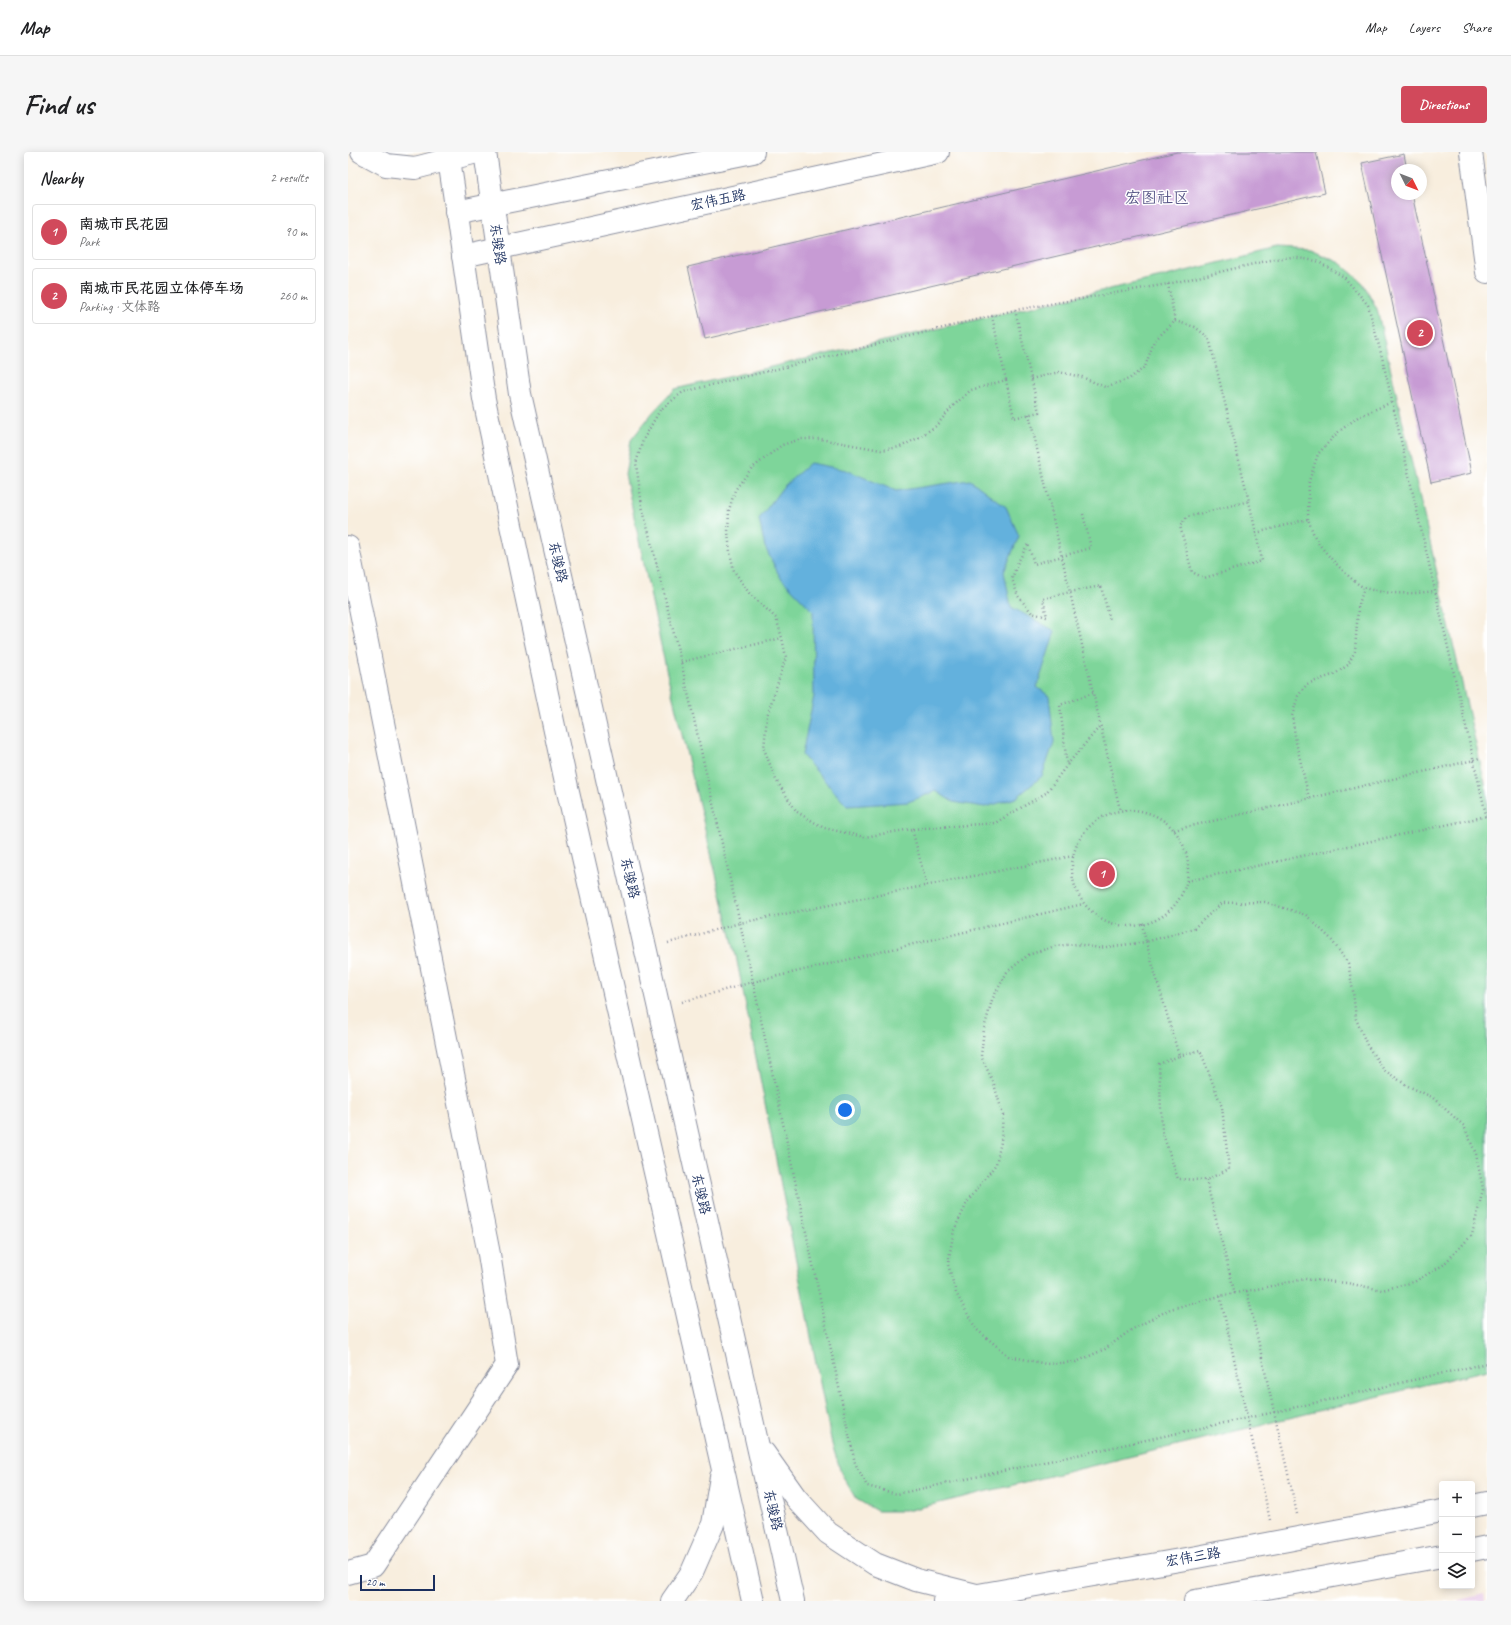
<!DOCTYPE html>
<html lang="en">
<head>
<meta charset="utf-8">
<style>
	body { margin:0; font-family:Caveat,"LXGW WenKai TC",sans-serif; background:#f6f6f6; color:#202124 }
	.controls { position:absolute; right:12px; bottom:12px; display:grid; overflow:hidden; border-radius:4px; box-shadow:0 2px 10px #0003 }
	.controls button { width:36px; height:36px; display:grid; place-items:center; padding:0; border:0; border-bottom:1px solid #e0e0e0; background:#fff; color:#202124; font:20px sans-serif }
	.compass { position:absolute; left:1043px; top:12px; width:36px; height:36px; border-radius:50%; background:#fff; box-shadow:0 2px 10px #0003; rotate:132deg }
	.scale { position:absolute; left:12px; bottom:10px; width:75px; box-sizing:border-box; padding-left:4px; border:2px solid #1b2f5e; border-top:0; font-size:11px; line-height:14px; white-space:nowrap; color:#1b2f5e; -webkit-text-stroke:3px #fff; paint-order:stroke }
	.you { position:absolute; left:497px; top:958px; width:14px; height:14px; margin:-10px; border:3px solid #fff; border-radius:50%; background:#1a73e8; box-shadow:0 0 0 6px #1a73e833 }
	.badge { display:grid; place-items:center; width:26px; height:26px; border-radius:50%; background:#d1495b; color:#fff; font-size:13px; font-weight:700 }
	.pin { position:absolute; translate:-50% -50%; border:2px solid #fff; box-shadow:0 1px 4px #0006 }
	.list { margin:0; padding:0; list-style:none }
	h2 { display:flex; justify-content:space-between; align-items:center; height:52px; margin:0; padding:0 16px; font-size:17px }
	h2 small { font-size:13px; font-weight:400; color:#757577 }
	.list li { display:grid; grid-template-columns:26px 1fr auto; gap:12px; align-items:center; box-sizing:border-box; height:56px; margin:0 8px 8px; padding:0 8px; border:1px solid #e0e0e0; border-radius:4px }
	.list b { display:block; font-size:15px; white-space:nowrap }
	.list p { margin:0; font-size:13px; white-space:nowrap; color:#757577 }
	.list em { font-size:13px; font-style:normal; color:#757577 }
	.icon { flex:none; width:22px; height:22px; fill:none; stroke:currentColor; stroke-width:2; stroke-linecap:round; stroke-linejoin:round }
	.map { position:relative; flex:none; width:1139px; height:1449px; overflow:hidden; border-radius:4px }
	header { display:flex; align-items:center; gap:24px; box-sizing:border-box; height:56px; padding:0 20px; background:#fff; border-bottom:1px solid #e0e0e0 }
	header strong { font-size:19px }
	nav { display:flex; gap:22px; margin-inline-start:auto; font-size:14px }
	.intro { display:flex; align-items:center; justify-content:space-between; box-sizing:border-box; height:96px; padding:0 24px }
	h1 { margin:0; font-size:28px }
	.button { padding:10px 18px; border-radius:4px; background:#d1495b; color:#fff; font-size:14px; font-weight:700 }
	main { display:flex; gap:24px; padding:0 24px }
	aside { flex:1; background:#fff; border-radius:4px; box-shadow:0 2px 10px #0003 }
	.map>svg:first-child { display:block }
	.built { fill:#ebd1eb }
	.green { fill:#7ed59a; stroke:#4c827c }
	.water { fill:#64b1dd; stroke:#40709e }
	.building { fill:#c79bd4 }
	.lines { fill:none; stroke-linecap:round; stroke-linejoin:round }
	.minor-casing { stroke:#8a8e9e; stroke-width:24 }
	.major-casing { stroke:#8a8e9e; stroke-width:24 }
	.path { stroke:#8a8e9e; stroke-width:2.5; stroke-dasharray:1 3; stroke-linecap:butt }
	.minor { stroke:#fff; stroke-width:22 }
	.major { stroke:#fff; stroke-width:22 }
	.labels { text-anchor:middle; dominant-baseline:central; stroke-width:3; stroke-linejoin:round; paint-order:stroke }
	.street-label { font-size:14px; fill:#1b2f5e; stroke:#fff }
	.quarter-label { font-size:16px; fill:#575587; stroke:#fff }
</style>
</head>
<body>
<header>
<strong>Map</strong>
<nav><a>Map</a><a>Layers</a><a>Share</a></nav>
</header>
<div class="intro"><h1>Find us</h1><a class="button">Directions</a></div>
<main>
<aside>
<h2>Nearby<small>2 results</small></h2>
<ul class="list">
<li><span class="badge">1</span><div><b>南城市民花园</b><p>Park</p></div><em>90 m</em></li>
<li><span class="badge">2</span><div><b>南城市民花园立体停车场</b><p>Parking · 文体路</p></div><em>260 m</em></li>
</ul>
</aside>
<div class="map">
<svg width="1139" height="1449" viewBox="0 0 1139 1449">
	<rect width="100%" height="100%" fill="#fff"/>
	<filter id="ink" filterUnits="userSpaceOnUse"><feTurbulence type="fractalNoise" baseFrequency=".025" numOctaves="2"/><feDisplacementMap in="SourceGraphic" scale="8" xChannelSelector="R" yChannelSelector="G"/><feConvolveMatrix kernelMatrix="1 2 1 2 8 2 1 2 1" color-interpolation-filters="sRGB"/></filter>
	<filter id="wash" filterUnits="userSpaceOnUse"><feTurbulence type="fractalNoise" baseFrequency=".012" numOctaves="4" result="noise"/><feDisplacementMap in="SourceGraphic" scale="16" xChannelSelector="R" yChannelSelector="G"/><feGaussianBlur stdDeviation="0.9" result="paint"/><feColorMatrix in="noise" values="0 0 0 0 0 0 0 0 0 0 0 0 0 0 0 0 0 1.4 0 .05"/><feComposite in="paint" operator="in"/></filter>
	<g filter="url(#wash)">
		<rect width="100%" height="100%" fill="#f8eede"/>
		<!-- built -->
		<polygon class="built" points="1136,1442 1137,1449 1107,1449"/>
		<!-- green -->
		<polygon class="green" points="929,96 962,98 992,111 1015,131 1029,157 1139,641 1139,1218 558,1359 529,1359 508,1347 493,1321 484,1292 388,804 318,517 277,322 283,288 305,260 327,237 818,124"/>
		<!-- water -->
		<polygon class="water" points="462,311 498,318 548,339 622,328 658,355 671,384 656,420 663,455 707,479 689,535 701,544 706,590 694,624 668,646 637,655 605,650 588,639 560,650 499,654 454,603 466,544 465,459 432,425 417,395 411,367 435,335"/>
		<g id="blocks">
			<!-- building -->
			<g class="building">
				<polygon points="829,0 968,0 977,41 357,187 340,115"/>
				<polygon points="1056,2 1059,18 1049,18 1049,42 1064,42 1124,321 1083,330 1014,11"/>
			</g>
		</g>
	</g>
	<g filter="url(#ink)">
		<use href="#blocks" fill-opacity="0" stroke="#8a8e9e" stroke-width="1"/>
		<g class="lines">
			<defs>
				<g id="minor">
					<polyline points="14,0 38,13 67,16 129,0"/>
					<polyline points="100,0 136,247 219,635 405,1449"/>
					<polyline points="137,0 172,242 445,1449"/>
					<polyline points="1123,0 1139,120"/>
					<polyline points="108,60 405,0"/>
					<polyline points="115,104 590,0"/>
					<polyline points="0,395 141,1102 159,1213 25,1414 0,1421"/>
					<polyline points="416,1301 448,1346 480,1381 527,1412 568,1428 628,1443"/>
					<polyline points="324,1449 344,1420 365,1372 373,1325"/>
				</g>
				<g id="major">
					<polyline points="1124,1354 1139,1351"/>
					<polyline points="1124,1398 1139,1395"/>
					<polyline points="596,1449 849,1405 1094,1359"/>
					<polyline points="847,1449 1094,1404"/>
				</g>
			</defs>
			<!-- minor casing -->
			<use href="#minor" class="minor-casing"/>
			<!-- major casing -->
			<use href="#major" class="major-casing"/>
			<!-- path -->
			<g class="path">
				<polyline points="644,164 658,228"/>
				<polyline points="827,169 847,175 861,186 901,349 839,365 832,374 844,420 856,426 914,409 901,349"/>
				<polyline points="683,227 711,220 734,225 757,235 781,227 797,215 806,189 827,169 820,132"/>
				<polyline points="681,262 772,658"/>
				<polyline points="735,362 743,396 686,412 680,392 669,412 664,427 670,444 684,461 699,465 695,447 722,440 753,434 762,468"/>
				<polyline points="960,367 961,329 970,302 989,281 1010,265 1044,250"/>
				<path d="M908,381L960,367C963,375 966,385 971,392C978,402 1006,432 1017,436C1039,443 1065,442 1087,439"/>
				<polyline points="333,510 434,486"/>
				<polyline points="745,541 712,553 719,613 753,573"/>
				<polyline points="961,646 948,590 944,564 950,544 959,532 987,522 1000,513 1007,499 1010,456 1016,435"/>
				<circle cx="782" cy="716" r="58"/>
				<polyline points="564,677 516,685 476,676 449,660 428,628 416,597 419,564 438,505 434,486 428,466 401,441 386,419 382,400 380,380 381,358 387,338 403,317 434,293 453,287 472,287 533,298 552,295 570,286 588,274 605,254 623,238 658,228 666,266 691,260 667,158"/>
				<polyline points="826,678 1126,608 1131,606"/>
				<polyline points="725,704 392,771 405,830 735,752"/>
				<polyline points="839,729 1139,664"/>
				<polyline points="579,734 564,677 647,671 698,641 719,613"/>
				<polyline points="794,772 798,790 846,776 874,751 917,750 958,763 982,786 1000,811 1005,839 1008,867 1019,893 1036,918 1060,934 1084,945 1116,974 1128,1002 1135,1037 1124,1083 1095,1113 1066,1130 1034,1138 999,1131 957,1127 899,1139 949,1362"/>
				<polyline points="320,791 392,771 333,510 294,354 288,311 295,288 312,258 335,240 644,164 667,158 820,132 927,107 944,105 969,109 996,125 1020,153 1034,205 1139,667"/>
				<polyline points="334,850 405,830 507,1311 519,1334 549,1342 927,1260 1139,1211"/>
				<polyline points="831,904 852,898 874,955 881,1017 858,1028 830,1027 814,979 811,912 831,904 798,790 751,796 729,792 707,794 680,803 659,820 644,848 636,877 633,904 646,932 655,963 653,990 648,1012 620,1049 606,1078 600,1112 608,1141 628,1177 661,1204 698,1212 728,1210 757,1197 783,1178 822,1157 872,1144"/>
				<polyline points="858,1028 887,1142"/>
				<polyline points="899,1139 872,1144 922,1368"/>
			</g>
			<!-- minor -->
			<use href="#minor" class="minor"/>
			<!-- major -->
			<use href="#major" class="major"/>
		</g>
	</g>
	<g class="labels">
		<!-- street labels -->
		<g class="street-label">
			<text transform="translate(370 48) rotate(-12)">宏伟五路</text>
			<text transform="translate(150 92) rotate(82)">东骏路</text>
			<text transform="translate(210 410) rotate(77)">东骏路</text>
			<text transform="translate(282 726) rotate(77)">东骏路</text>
			<text transform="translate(353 1042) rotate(77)">东骏路</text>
			<text transform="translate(425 1358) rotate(77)">东骏路</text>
			<text transform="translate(845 1405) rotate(-10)">宏伟三路</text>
		</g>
		<!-- quarter labels -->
		<g class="quarter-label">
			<text x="809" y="46">宏图社区</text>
		</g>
	</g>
</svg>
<div class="controls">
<button>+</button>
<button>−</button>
<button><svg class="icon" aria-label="layers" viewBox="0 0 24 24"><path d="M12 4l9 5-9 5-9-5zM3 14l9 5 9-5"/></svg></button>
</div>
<svg class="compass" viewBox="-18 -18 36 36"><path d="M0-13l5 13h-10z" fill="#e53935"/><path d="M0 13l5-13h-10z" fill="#757577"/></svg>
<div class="scale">20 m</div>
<div class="you"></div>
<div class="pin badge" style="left:754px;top:722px">1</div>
<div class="pin badge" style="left:1072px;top:181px">2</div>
</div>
</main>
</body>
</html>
